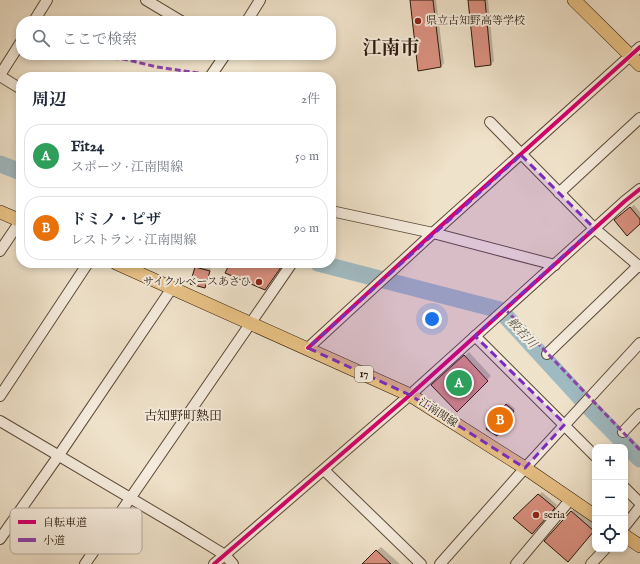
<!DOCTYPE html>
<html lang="ja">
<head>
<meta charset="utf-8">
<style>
	body { margin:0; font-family:"IM FELL English","Noto Serif JP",serif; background:#f2f2f3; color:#1f2937 }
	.controls { position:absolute; right:12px; bottom:12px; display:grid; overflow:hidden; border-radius:8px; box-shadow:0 2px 6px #0003 }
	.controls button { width:36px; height:36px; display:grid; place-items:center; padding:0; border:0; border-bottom:1px solid #e0e1e3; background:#fff; color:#1f2937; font:20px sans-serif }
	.you { position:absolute; left:432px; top:319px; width:14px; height:14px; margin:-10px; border:3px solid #fff; border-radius:50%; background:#1a73e8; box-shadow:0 0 0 6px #1a73e833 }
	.badge { display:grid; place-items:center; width:26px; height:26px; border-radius:50%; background:#ea580c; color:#fff; font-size:13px; font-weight:700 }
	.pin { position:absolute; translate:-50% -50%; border:2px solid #fff; box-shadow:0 1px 4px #0006 }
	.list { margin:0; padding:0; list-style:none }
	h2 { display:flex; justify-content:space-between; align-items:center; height:52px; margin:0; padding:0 16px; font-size:17px }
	h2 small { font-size:13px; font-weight:400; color:#747a83 }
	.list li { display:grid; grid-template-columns:26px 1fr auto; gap:12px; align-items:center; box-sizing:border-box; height:64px; margin:0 8px 8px; padding:0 8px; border:1px solid #e0e1e3; border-radius:16px }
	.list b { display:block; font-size:15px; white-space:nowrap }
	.list p { margin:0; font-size:13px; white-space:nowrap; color:#747a83 }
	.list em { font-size:13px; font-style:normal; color:#747a83 }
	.icon { flex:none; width:22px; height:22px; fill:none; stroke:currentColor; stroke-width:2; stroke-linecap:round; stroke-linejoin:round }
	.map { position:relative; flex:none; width:640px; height:564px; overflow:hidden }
	.search { position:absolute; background:#fff; box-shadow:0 2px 6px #0003; left:16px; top:16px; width:320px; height:44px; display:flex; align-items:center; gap:10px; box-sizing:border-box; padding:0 14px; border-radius:16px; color:#747a83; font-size:15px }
	.panel { position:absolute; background:#fff; box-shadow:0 2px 6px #0003; left:16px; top:72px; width:320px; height:196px; border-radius:16px }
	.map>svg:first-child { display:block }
	.shadow { fill:#0003 }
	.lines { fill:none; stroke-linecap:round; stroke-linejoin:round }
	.river { stroke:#a0bac2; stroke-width:17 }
	.building { fill:#db9181; stroke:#2a1809 }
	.minor-casing { stroke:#5b4a39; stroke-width:12 }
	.major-casing { stroke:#2a1809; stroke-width:14 }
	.minor { stroke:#f5ecdd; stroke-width:10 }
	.major { stroke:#e8c185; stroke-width:13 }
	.quiet { stroke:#8e44ad; stroke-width:3; stroke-dasharray:6 3; stroke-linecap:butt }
	.cycleway-casing { stroke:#f5ecdd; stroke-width:6 }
	.cycleway { stroke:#d6006c; stroke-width:4 }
	.marked { fill:#7b2cbf; fill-opacity:0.2; stroke:#7b2cbf; stroke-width:3; stroke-dasharray:8 5; stroke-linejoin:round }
	.poi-dot { fill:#8f2418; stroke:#f5ecdd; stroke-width:1.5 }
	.labels { text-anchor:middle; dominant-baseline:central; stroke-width:4; stroke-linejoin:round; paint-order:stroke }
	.shield { fill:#f5ecdd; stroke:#675849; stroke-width:1 }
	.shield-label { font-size:10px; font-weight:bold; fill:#2a1809 }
	.poi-label { font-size:11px; fill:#2a1809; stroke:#f5ecdd; text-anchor:start }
	.street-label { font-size:11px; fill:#2a1809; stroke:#f5ecdd }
	.water-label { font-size:12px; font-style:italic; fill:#53514a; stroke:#f5ecdd }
	.quarter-label { font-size:13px; fill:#2a1809; stroke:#f5ecdd }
	.town-label { font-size:19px; font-weight:bold; fill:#2a1809; stroke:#f5ecdd }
	.key { fill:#f5ecdd; stroke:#b8ac9d; stroke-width:1 }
	.key-label { font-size:11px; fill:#2a1809 }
</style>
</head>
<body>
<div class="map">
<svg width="640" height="564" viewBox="0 0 640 564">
	<rect width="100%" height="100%" fill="#efe2ca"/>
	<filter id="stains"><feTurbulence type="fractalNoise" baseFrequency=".005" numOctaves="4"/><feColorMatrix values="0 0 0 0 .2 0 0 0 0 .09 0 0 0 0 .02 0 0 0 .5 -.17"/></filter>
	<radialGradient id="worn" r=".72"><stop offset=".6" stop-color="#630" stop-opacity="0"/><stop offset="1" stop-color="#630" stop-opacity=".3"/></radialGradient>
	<!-- shadow -->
	<g class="shadow">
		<polygon points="411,0 436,0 444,63 441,67"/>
		<polygon points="469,0 488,0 494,61 491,64"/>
		<polygon points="634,205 640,212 640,223 618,217"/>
		<polygon points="231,263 284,263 265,289"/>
		<polygon points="198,265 211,269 205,287 192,283"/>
		<polygon points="469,352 491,376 457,410 437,381"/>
		<polygon points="508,403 515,409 499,433 506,405"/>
		<polygon points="542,492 557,505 535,530 514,518"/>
		<polygon points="576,507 595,524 595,529 572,556 545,541 565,517"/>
		<polygon points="381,547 400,564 363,564"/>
	</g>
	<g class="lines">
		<!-- river -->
		<g class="river">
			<polyline points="0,164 21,172"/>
			<polyline points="318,263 500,310 589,407 640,459"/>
		</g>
	</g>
	<!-- building -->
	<g class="building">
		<polygon points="410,0 433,0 441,67 418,71"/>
		<polygon points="468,0 485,0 491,65 475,67"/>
		<polygon points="630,207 640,219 640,224 627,236 614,220"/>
		<polygon points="230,263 284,263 265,290 225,273"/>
		<polygon points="195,267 210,271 205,288 190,284"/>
		<polygon points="464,355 488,381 457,412 431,385"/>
		<polygon points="506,404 514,411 497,436 486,429"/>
		<polygon points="538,494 555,508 532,534 513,518"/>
		<polygon points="571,511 594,531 568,562 544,541"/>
		<polygon points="376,550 391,564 362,564"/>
	</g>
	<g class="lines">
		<defs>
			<g id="minor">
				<polyline points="146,0 181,21"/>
				<polyline points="34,21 47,0"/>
				<polyline points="247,21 260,0"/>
				<polyline points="0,75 21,42"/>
				<polyline points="0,76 21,89"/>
				<polyline points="210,77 225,55"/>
				<polyline points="490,122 594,228 640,267"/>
				<polyline points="559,193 640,118"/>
				<polyline points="331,211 433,233 555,265"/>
				<polyline points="0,251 21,220"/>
				<polyline points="475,336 595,456"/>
				<polyline points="308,348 433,233 640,47"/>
				<polyline points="547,354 639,265"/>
				<polyline points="0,396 88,263"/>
				<polyline points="0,421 181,528 225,555 233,564"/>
				<polyline points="623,432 640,414"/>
				<polyline points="324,470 421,564"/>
				<polyline points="625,488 640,503"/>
				<polyline points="625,526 640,507"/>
				<polyline points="0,539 59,455 172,288"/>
				<polyline points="85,564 292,263"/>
				<polyline points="214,564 410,395 625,201 640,189"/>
				<polyline points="440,564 525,468 640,343"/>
				<polyline points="516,564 570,500"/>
				<polyline points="591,564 605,549"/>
			</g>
			<g id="major">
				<polyline points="574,0 640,65"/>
				<polyline points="0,212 21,221"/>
				<polyline points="116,263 410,395 525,468 595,516"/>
				<polyline points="625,536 640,546"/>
			</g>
		</defs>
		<!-- minor casing -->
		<use href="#minor" class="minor-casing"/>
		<!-- major casing -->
		<use href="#major" class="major-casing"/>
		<!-- minor -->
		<use href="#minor" class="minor"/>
		<!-- major -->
		<use href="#major" class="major"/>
		<!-- quiet -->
		<g class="quiet">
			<polyline points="19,45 21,47"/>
			<polyline points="41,55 124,59 157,67 212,75"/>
			<polyline points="505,309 640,450"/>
		</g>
		<defs>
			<g id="cycleway">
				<polyline points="308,348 433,233 640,47"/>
				<polyline points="214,564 410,395 625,201 640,189"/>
			</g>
		</defs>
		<!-- cycleway casing -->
		<use href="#cycleway" class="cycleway-casing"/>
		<!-- cycleway -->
		<use href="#cycleway" class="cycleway"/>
	</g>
	<!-- marked area -->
	<path class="marked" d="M521,155L594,228L475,336L565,424L525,468L410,395L308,348Z"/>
	<!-- markers -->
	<g class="poi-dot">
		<circle cx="418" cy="21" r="4"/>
		<circle cx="259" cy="282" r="4"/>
		<circle cx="536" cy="515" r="4"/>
	</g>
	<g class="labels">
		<!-- shield labels -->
		<rect class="shield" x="355" y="366" width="18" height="16" rx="3"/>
		<g class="shield-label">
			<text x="364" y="374">17</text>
		</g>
		<!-- poi labels -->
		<g class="poi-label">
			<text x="426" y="21">県立古知野高等学校</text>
			<text x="251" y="282" text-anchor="end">サイクルベースあさひ</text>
			<text x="544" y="515">seria</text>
		</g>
		<!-- street labels -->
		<g class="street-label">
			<text transform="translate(438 413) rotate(33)">江南関線</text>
		</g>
		<!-- water labels -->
		<g class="water-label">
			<text transform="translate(522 333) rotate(47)">般若川</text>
		</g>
		<!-- quarter labels -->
		<g class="quarter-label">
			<text x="183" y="416">古知野町熱田</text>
		</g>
		<!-- town labels -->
		<g class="town-label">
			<text x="391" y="49">江南市</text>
		</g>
	</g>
	<!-- legend -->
	<rect x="10" y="508" width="132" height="46" rx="6" class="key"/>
	<rect x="18" y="520" width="18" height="4" fill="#d6006c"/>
	<rect x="18" y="538" width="18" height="4" fill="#8e44ad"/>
	<g class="key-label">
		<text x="43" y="526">自転車道</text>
		<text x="43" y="544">小道</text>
	</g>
	<rect width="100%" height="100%" filter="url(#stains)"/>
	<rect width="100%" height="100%" fill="url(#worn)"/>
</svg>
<div class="controls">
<button>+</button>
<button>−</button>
<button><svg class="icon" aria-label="locate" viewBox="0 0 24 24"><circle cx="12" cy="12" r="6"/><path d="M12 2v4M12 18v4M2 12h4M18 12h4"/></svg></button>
</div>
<div class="you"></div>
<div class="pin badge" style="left:459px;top:383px;background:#2e9e5b">A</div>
<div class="pin badge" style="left:500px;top:420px;background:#e8710a">B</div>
<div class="search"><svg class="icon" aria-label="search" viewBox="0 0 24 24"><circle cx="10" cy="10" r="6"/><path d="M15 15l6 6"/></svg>ここで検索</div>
<section class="panel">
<h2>周辺<small>2件</small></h2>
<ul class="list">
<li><span class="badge" style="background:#2e9e5b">A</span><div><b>Fit24</b><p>スポーツ · 江南関線</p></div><em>50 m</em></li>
<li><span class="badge" style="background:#e8710a">B</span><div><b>ドミノ・ピザ</b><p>レストラン · 江南関線</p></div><em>90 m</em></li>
</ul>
</section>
</div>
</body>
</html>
